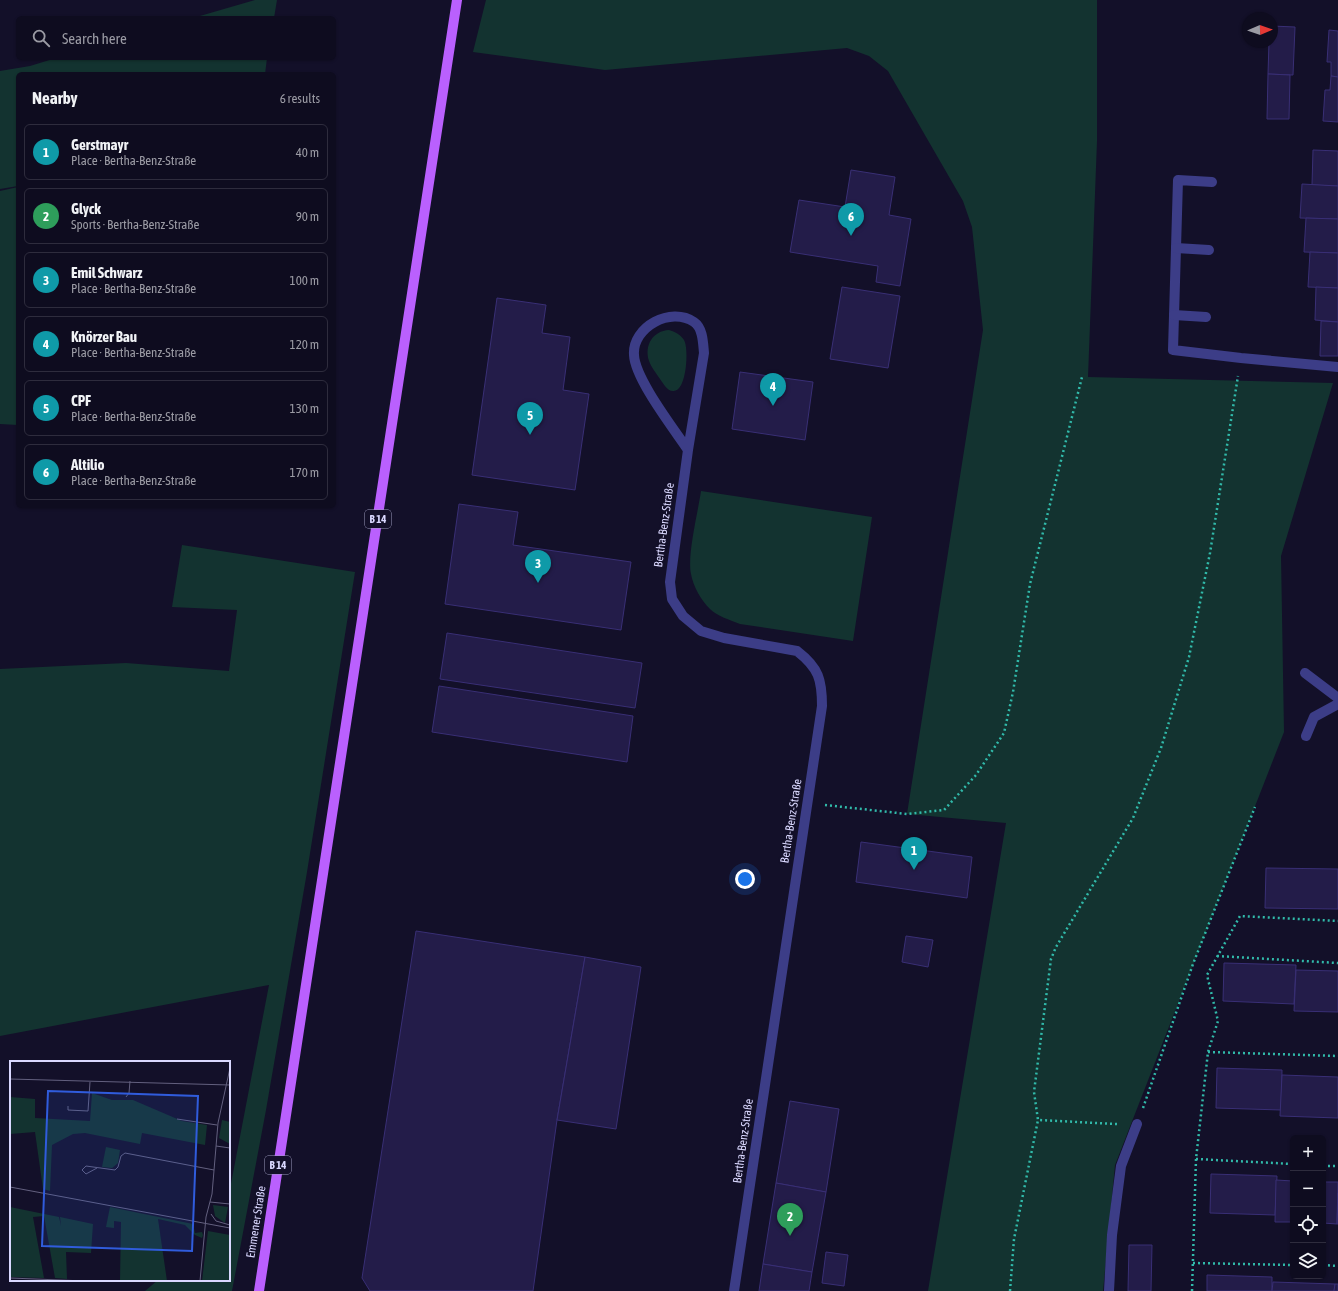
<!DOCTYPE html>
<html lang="en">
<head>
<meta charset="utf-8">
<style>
	body { margin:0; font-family:"Asap Condensed",sans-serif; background:#171528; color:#f1f3f6 }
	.controls { position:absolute; right:12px; bottom:12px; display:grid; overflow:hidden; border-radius:6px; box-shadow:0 1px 3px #0004 }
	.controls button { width:36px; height:36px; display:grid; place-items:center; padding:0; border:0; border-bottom:1px solid #2e2c3d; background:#0e0c1f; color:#f1f3f6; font:20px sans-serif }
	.compass { position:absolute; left:1242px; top:12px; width:36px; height:36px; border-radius:50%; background:#0e0c1f; box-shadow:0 1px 3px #0004; rotate:88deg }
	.you { position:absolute; left:745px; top:879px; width:14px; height:14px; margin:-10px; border:3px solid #fff; border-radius:50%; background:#1a73e8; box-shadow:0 0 0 6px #1a73e833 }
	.badge { display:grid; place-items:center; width:26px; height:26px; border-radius:50%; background:#7c3aed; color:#fff; font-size:13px; font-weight:700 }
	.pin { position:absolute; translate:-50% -33px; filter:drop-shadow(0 1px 2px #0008) }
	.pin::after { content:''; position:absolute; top:21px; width:14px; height:12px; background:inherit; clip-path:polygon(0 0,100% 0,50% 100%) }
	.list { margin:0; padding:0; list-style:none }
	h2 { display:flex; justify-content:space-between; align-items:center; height:52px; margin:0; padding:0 16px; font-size:17px }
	h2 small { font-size:13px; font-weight:400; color:#9b9ba4 }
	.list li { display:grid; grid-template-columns:26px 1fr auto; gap:12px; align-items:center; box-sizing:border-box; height:56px; margin:0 8px 8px; padding:0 8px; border:1px solid #2e2c3d; border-radius:6px }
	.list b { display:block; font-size:15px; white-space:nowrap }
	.list p { margin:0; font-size:13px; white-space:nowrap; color:#9b9ba4 }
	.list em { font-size:13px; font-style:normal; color:#9b9ba4 }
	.icon { flex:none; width:22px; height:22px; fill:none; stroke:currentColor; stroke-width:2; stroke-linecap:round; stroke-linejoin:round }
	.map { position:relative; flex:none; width:1338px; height:1291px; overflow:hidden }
	.search { position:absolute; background:#0e0c1f; box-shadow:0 1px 3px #0004; left:16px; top:16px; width:320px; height:44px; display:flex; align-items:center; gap:10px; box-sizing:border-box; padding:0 14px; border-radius:6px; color:#9b9ba4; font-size:15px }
	.panel { position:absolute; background:#0e0c1f; box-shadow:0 1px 3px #0004; left:16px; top:72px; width:320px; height:436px; border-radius:6px }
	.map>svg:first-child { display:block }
	.green { fill:#133330 }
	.building { fill:#231c49; stroke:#392f75 }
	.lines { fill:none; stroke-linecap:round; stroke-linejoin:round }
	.path { stroke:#31baaa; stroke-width:2.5; stroke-dasharray:2 3; stroke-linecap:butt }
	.minor { stroke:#3c3d87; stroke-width:10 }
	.major { stroke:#ba60fe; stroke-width:10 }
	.labels { text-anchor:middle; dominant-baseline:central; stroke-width:4; stroke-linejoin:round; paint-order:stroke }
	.shield { fill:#131029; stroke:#9e9cbf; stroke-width:1 }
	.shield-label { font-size:11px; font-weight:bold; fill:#dad8ff }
	.street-label { font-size:12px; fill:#dad8ff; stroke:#131029 }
	.inset-road { fill:none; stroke:#63607f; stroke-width:1 }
	.view { fill:#305cdc; fill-opacity:0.15; stroke:#305cdc; stroke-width:2 }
	.inset-edge { fill:none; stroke:#dad8ff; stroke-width:2 }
</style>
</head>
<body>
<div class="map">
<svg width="1338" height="1291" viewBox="0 0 1338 1291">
	<rect width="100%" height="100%" fill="#131029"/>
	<!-- green -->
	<g class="green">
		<polygon points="255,0 277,0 274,18 193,18"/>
		<polygon points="486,0 1097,0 1097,141 1088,377 1333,383 1281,556 1284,732 1115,1165 1103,1291 928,1291 1006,823 907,814 983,330 972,227 963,201 888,71 869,56 847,48 605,70 473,52"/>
		<polygon points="56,58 267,58 265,74 18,74 18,186 0,189 0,71 30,66"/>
		<polygon points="18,187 18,425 0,424 0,191"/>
		<path d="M669,330C675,332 680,334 684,340C689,348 687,392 673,391C667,391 663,383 660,379C656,373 651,367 649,361C644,345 653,331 669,330Z"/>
		<path d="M701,491L872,517L853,641L740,624C730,620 717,616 710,609C701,600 693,586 691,574C687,555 698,512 701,491Z"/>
		<polygon points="182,545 355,572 307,872 266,1110 232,1291 145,1291 158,1280 229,1280 229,1194 269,985 0,1036 0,669 126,663 229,671 237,610 172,607"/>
	</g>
	<!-- building -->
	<g class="building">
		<polygon points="1272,26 1295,27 1293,75 1268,74 1269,42 1272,42"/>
		<polygon points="1329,30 1338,31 1338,77 1331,76 1331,62 1327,62"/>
		<polygon points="1268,74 1290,75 1289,119 1267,119"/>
		<polygon points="1331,76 1338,77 1338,122 1323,121 1325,90 1330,90"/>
		<polygon points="1313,150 1338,151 1338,186 1312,185"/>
		<polygon points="851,170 895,177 889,215 911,219 900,286 876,282 878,266 790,252 799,200 845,207"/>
		<polygon points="1302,184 1338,186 1338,219 1300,218"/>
		<polygon points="1306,218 1338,219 1338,253 1304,252"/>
		<polygon points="1310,252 1338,253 1338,288 1308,287"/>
		<polygon points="842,287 900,296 888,368 830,359"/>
		<polygon points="1316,287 1338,288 1338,322 1315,320"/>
		<polygon points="497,298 546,305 542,333 570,337 563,390 589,394 575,490 472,475"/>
		<polygon points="1321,321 1338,322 1338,356 1320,356"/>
		<polygon points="740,372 813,382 805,440 732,429"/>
		<polygon points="459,504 518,512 513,545 631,562 621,630 445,604"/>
		<polygon points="447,633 642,663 635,708 440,679"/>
		<polygon points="439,686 633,716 627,762 432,732"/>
		<polygon points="861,842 972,857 967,898 856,882"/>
		<polygon points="1266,868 1338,869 1338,909 1265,908"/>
		<polygon points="416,931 585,957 557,1120 533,1291 370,1291 362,1278"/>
		<polygon points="906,936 933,940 928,967 902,962"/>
		<polygon points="585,957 641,967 616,1129 557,1120"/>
		<polygon points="1224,963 1296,965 1294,1004 1223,1001"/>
		<polygon points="1296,970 1338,971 1338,1012 1294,1011"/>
		<polygon points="1217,1068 1282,1070 1281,1110 1216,1108"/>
		<polygon points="1282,1075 1338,1077 1338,1118 1280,1116"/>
		<polygon points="790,1101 839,1109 826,1192 776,1183"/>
		<polygon points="1211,1174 1277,1176 1275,1215 1210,1213"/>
		<polygon points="1276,1180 1293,1181 1293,1222 1275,1222"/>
		<polygon points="1323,1182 1338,1182 1337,1224 1323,1223"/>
		<polygon points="776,1183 826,1192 812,1272 763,1264"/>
		<polygon points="1338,1193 1338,1224 1337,1224"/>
		<polygon points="1129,1245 1152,1245 1151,1291 1128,1291"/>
		<polygon points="826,1252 848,1255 844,1286 822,1283"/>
		<polygon points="763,1264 812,1272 809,1291 759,1291"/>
		<polygon points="1207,1275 1272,1277 1272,1291 1207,1291"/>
		<polygon points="1273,1282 1335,1284 1334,1291 1272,1291"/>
		<polygon points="1335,1284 1338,1284 1338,1291 1334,1291"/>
	</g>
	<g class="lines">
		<!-- path -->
		<g class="path">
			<polyline points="825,805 907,814 944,810 976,775 1004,733 1013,692 1030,584 1082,377"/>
			<polyline points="1217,956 1338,963"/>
			<polyline points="1208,1052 1338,1056"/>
			<polyline points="1143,1108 1193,964 1255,807"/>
			<polyline points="1117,1124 1038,1120 1034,1092 1051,959 1056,947 1133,818 1161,748 1189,657 1210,553 1238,376"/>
			<polyline points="1196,1159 1293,1164"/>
			<polyline points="1323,1166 1338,1166"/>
			<polyline points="1193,1263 1293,1265"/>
			<polyline points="1323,1265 1338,1266"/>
			<polyline points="1010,1291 1014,1239 1038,1120"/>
			<polyline points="1192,1291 1196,1159 1208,1052 1218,1021 1207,975 1240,916 1338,921"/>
		</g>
		<!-- minor -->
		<g class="minor">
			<polyline points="1212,182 1178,180 1173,350 1241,358 1338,367"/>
			<polyline points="1176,248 1209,250"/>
			<polyline points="1174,315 1206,317"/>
			<path d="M688,450C674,429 635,379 634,355C632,327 671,306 694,322C703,328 703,343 704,353L688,450L670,582L672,599L683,616L701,631L724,638L797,651C819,668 822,680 822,706L734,1291"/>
			<polyline points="1305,673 1338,698"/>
			<polyline points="1306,736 1314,717 1338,704"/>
			<polyline points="1109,1291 1112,1235 1121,1166 1137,1124"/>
		</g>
		<!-- major -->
		<polyline class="major" points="259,1291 457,0"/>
	</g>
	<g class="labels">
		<!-- shield labels -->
		<g class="shield">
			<rect x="365" y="510" width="26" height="18" rx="3"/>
			<rect x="265" y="1156" width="26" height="18" rx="3"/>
		</g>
		<g class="shield-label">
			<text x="378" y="519">B 14</text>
			<text x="278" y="1165">B 14</text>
		</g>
		<!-- street labels -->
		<g class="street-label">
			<text transform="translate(664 525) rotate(-82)">Bertha-Benz-Straße</text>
			<text transform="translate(791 821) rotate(-81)">Bertha-Benz-Straße</text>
			<text transform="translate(743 1141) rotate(-82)">Bertha-Benz-Straße</text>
			<text transform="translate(256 1222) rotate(-81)">Emmener Straße</text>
		</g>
	</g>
	<!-- overview -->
	<g transform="translate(10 1061)">
		<rect width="220" height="220" fill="#131029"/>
		<path d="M82,32L102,39H123L172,60L197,64L195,84L132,72L130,83L75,72L63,73L42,84L40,130L33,128L25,71L0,73V36L25,38V57L80,60ZM212,59L220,61V83L209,77ZM96,86L110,89L108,102L102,107L92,106ZM203,144L218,146L215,162L205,155ZM0,146L49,156L51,165L50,156L83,163L81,192L56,191L57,218L45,217L34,155L23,156L34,217L0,216ZM100,146L183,163L185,172L192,171L193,174L192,177L185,174L175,164L148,158L157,220H110L111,161L104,160V167L96,166ZM198,170L220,174V220H192Z" fill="#133330"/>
		<path class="inset-road" d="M0,18L220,24M116,36L119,32L120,20M58,45V49L78,50L80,21M167,58L207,64M206,85L220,87M87,107L76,113L72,109L76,105L105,109L108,106L111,95L115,92L204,109M0,126L220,167M200,141L220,143M201,153L206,160L220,164M0,217L75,220M190,220L196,156L202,133L208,62L220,7"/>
		<path class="view" d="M38,30L188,35L182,190L32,185Z"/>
		<rect width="220" height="220" class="inset-edge"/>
	</g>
</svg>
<div class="controls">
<button>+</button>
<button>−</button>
<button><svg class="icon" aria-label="locate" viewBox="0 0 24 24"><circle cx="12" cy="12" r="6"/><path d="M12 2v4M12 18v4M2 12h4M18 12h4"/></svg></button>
<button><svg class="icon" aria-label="layers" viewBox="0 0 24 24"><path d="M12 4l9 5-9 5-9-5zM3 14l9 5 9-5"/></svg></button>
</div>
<svg class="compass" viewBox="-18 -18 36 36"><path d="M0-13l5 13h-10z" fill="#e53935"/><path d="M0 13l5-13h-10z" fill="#9b9ba4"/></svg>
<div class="you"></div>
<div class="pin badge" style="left:914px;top:870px;background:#0f9aa8">1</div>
<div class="pin badge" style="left:790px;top:1236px;background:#2e9e5b">2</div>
<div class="pin badge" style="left:538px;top:583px;background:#0f9aa8">3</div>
<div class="pin badge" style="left:773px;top:406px;background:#0f9aa8">4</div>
<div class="pin badge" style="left:530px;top:435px;background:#0f9aa8">5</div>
<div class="pin badge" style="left:851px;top:236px;background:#0f9aa8">6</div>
<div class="search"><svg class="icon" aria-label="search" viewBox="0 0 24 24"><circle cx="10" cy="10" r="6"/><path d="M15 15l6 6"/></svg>Search here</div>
<section class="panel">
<h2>Nearby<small>6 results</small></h2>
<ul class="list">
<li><span class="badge" style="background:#0f9aa8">1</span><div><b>Gerstmayr</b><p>Place · Bertha-Benz-Straße</p></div><em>40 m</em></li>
<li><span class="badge" style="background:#2e9e5b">2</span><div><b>Glyck</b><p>Sports · Bertha-Benz-Straße</p></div><em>90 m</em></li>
<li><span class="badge" style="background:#0f9aa8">3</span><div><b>Emil Schwarz</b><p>Place · Bertha-Benz-Straße</p></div><em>100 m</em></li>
<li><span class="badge" style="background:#0f9aa8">4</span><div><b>Knörzer Bau</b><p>Place · Bertha-Benz-Straße</p></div><em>120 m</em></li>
<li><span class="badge" style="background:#0f9aa8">5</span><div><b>CPF</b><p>Place · Bertha-Benz-Straße</p></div><em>130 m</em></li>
<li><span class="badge" style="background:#0f9aa8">6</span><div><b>Altilio</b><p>Place · Bertha-Benz-Straße</p></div><em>170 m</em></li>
</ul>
</section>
</div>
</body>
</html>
